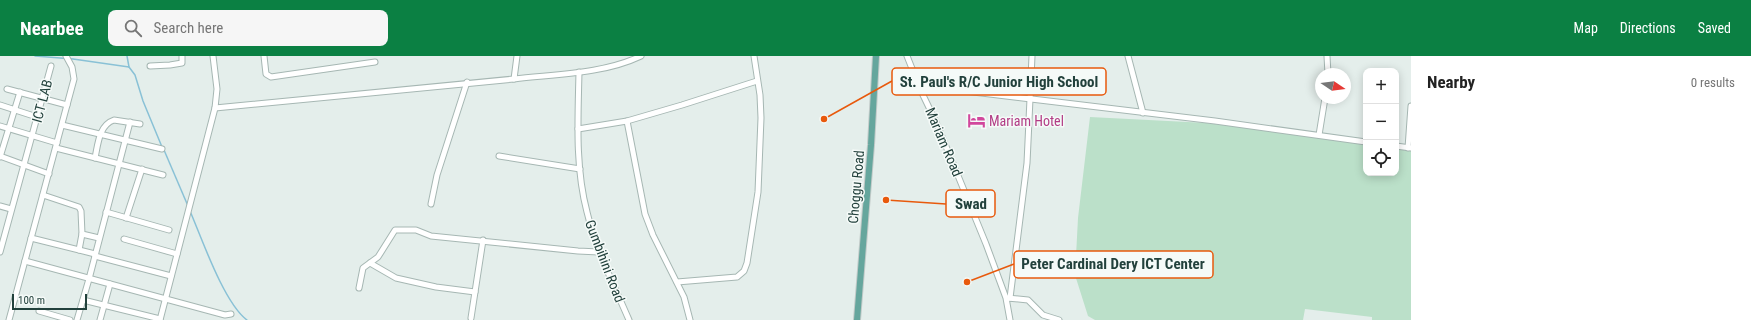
<!DOCTYPE html>
<html lang="en">
<head>
<meta charset="utf-8">
<style>
	body { margin:0; font-family:"Roboto Condensed",sans-serif; background:#f6f6f6; color:#222 }
	.controls { position:absolute; right:12px; top:12px; display:grid; overflow:hidden; border-radius:8px; box-shadow:0 2px 10px #0003 }
	.controls button { width:36px; height:36px; display:grid; place-items:center; padding:0; border:0; border-bottom:1px solid #e0e0e0; background:#fff; color:#222; font:20px sans-serif }
	.compass { position:absolute; left:1315px; top:12px; width:36px; height:36px; border-radius:50%; background:#fff; box-shadow:0 2px 10px #0003; rotate:103deg }
	.scale { position:absolute; left:12px; bottom:10px; width:75px; box-sizing:border-box; padding-left:4px; border:2px solid #22413c; border-top:0; font-size:11px; line-height:14px; white-space:nowrap; color:#22413c; -webkit-text-stroke:3px #f5faf8; paint-order:stroke }
	.list { margin:0; padding:0; list-style:none }
	h2 { display:flex; justify-content:space-between; align-items:center; height:52px; margin:0; padding:0 16px; font-size:17px }
	h2 small { font-size:13px; font-weight:400; color:#767676 }
	.icon { flex:none; width:22px; height:22px; fill:none; stroke:currentColor; stroke-width:2; stroke-linecap:round; stroke-linejoin:round }
	.map { position:relative; flex:none; width:1411px; height:264px; overflow:hidden }
	header { display:flex; align-items:center; gap:24px; box-sizing:border-box; height:56px; padding:0 20px; background:#0b8043; color:#fff }
	header strong { font-size:19px }
	nav { display:flex; gap:22px; margin-inline-start:auto; font-size:14px }
	.search { width:280px; height:36px; background:#f6f6f6; display:flex; align-items:center; gap:10px; box-sizing:border-box; padding:0 14px; border-radius:8px; color:#767676; font-size:15px }
	main { display:flex }
	aside { flex:1; background:#fff }
	.map>svg:first-child { display:block }
	.green { fill:#bbe0c9 }
	.lines { fill:none; stroke-linecap:round; stroke-linejoin:round }
	.stream { stroke:#89c1d6; stroke-width:1.5 }
	.minor-casing { stroke:#a6b7b3; stroke-width:7 }
	.major-casing { stroke:#c1cac8; stroke-width:8 }
	.minor { stroke:#fff; stroke-width:5 }
	.major { stroke:#65a69d; stroke-width:6 }
	.labels { text-anchor:middle; dominant-baseline:central; stroke-width:3; stroke-linejoin:round; paint-order:stroke }
	.street-label { font-size:14px; fill:#22413c; stroke:#f5faf8 }
	.hotel-label { font-size:14px; fill:#b23c85; stroke:#f5faf8; text-anchor:start }
	.leader { fill:none; stroke:#e8590c; stroke-width:1.5 }
	.callout-dot { fill:#e8590c; stroke:#f5faf8; stroke-width:1.5 }
	.callout { fill:#f5faf8; stroke:#e8590c; stroke-width:1.5 }
	.callout-label { font-size:15px; text-anchor:middle; font-weight:bold; fill:#22413c }
</style>
</head>
<body>
<header>
<strong>Nearbee</strong>
<div class="search"><svg class="icon" aria-label="search" viewBox="0 0 24 24"><circle cx="10" cy="10" r="6"/><path d="M15 15l6 6"/></svg>Search here</div>
<nav><a>Map</a><a>Directions</a><a>Saved</a></nav>
</header>
<main>
<div class="map">
<svg width="1411" height="264" viewBox="0 0 1411 264">
	<rect width="100%" height="100%" fill="#e4eeeb"/>
	<!-- green -->
	<polygon class="green" points="1090,61 1207,67 1366,88 1366,117 1396,117 1396,93 1411,95 1411,264 1372,264 1372,261 1305,253 1303,264 1095,264 1088,260 1075,219 1078,162"/>
	<g class="lines">
		<!-- stream -->
		<g class="stream">
			<polyline points="35,0 73,3 129,11 135,19 143,45 162,91"/>
			<polyline points="127,0 129,11"/>
			<polyline points="164,94 188,150"/>
			<path d="M190,155C202,183 224,247 247,264"/>
		</g>
		<defs>
			<g id="minor">
				<polyline points="264,0 266,18 271,21 375,6"/>
				<polyline points="907,0 921,35 936,66 986,188 1006,242 1010,264"/>
				<polyline points="1128,0 1143,57"/>
				<polyline points="1327,0 1328,18"/>
				<polyline points="150,10 170,9 182,7 182,0"/>
				<path d="M579,16C578,62 575,111 587,156C596,194 614,229 629,264"/>
				<path d="M514,23C556,18 603,18 641,0"/>
				<polyline points="7,33 67,49"/>
				<polyline points="921,35 965,35 1215,65 1366,86"/>
				<polyline points="0,49 37,61"/>
				<polyline points="215,52 514,23 517,0"/>
				<polyline points="627,65 645,158 653,179 684,241 690,264"/>
				<polyline points="62,69 162,93"/>
				<polyline points="0,70 57,87"/>
				<polyline points="578,73 627,65 682,49 757,25"/>
				<polyline points="1319,79 1325,42"/>
				<polyline points="1396,90 1411,92"/>
				<polyline points="56,92 163,119"/>
				<polyline points="1408,92 1411,50"/>
				<polyline points="0,100 49,118"/>
				<polyline points="499,100 580,113"/>
				<polyline points="0,101 20,36"/>
				<path d="M95,102C98,88 99,69 114,64L140,68"/>
				<polyline points="43,139 79,151 81,155 82,178 99,182"/>
				<polyline points="431,148 437,119 467,26"/>
				<polyline points="0,150 11,153"/>
				<polyline points="106,156 169,174"/>
				<polyline points="126,162 142,113"/>
				<polyline points="31,182 95,198"/>
				<polyline points="124,183 177,198"/>
				<polyline points="79,194 82,178"/>
				<polyline points="0,196 51,10"/>
				<polyline points="95,200 171,220"/>
				<polyline points="25,205 225,259 231,258"/>
				<polyline points="370,207 396,222 436,231 475,236"/>
				<polyline points="677,226 737,221 744,215 747,207 758,136 761,62 760,39 754,0"/>
				<polyline points="359,232 363,212 378,201 395,174 416,174 431,180 578,195 599,196"/>
				<polyline points="1007,242 1028,244 1043,259 1059,264"/>
				<polyline points="1010,242 1027,107 1032,0"/>
				<polyline points="83,244 160,263"/>
				<polyline points="39,255 70,264"/>
				<polyline points="471,262 483,184"/>
				<polyline points="9,264 74,23 72,11 66,0"/>
				<polyline points="77,264 89,223 130,66"/>
				<polyline points="100,264 110,228"/>
				<polyline points="160,264 215,52 217,33 213,0"/>
			</g>
			<polyline id="major" points="857,264 871,89 876,0"/>
		</defs>
		<!-- minor casing -->
		<use href="#minor" class="minor-casing"/>
		<!-- major casing -->
		<use href="#major" class="major-casing"/>
		<!-- minor -->
		<use href="#minor" class="minor"/>
		<!-- major -->
		<use href="#major" class="major"/>
	</g>
	<!-- icons -->
	<defs>
		<symbol id="hotel-bare" viewBox="-9 -9 18 18"><path d="M-6-4.5h1.5V1H6V5H4.5V3h-9V5H-6ZM-4 0a1.8 1.8 0 1 1 3.6 0ZM.5 0V-2.5h3Q6-2.5 6 0Z" fill="#d1479c" stroke="#f5faf8" stroke-width="2.5" paint-order="stroke"/></symbol>
	</defs>
	<g fill-rule="evenodd">
		<use href="#hotel-bare" x="964" y="52" width="25" height="25"/>
	</g>
	<g class="labels">
		<!-- street labels -->
		<g class="street-label">
			<text transform="translate(42 45) rotate(-75)">ICT LAB</text>
			<text transform="translate(944 86) rotate(67)">Mariam Road</text>
			<text transform="translate(856 131) rotate(-85)">Choggu Road</text>
			<text transform="translate(605 205) rotate(69)">Gumbihini Road</text>
		</g>
		<!-- hotel labels -->
		<g class="hotel-label">
			<text x="989" y="65">Mariam Hotel</text>
		</g>
	</g>
	<!-- callouts -->
	<path class="leader" d="M824 63L892 25M886 144L946 148M967 226L1014 208"/>
	<g class="callout-dot">
		<circle cx="824" cy="63" r="4"/>
		<circle cx="886" cy="144" r="4"/>
		<circle cx="967" cy="226" r="4"/>
	</g>
	<g class="callout">
		<rect x="892" y="12" width="214" height="27" rx="4"/>
		<rect x="946" y="134" width="49" height="27" rx="4"/>
		<rect x="1014" y="195" width="199" height="27" rx="4"/>
	</g>
	<g class="callout-label">
		<text x="999" y="31">St. Paul's R/C Junior High School</text>
		<text x="971" y="153">Swad</text>
		<text x="1113" y="213">Peter Cardinal Dery ICT Center</text>
	</g>
</svg>
<div class="controls">
<button>+</button>
<button>−</button>
<button><svg class="icon" aria-label="locate" viewBox="0 0 24 24"><circle cx="12" cy="12" r="6"/><path d="M12 2v4M12 18v4M2 12h4M18 12h4"/></svg></button>
</div>
<svg class="compass" viewBox="-18 -18 36 36"><path d="M0-13l5 13h-10z" fill="#e53935"/><path d="M0 13l5-13h-10z" fill="#767676"/></svg>
<div class="scale">100 m</div>
</div>
<aside>
<h2>Nearby<small>0 results</small></h2>
<ul class="list">
</ul>
</aside>
</main>
</body>
</html>
